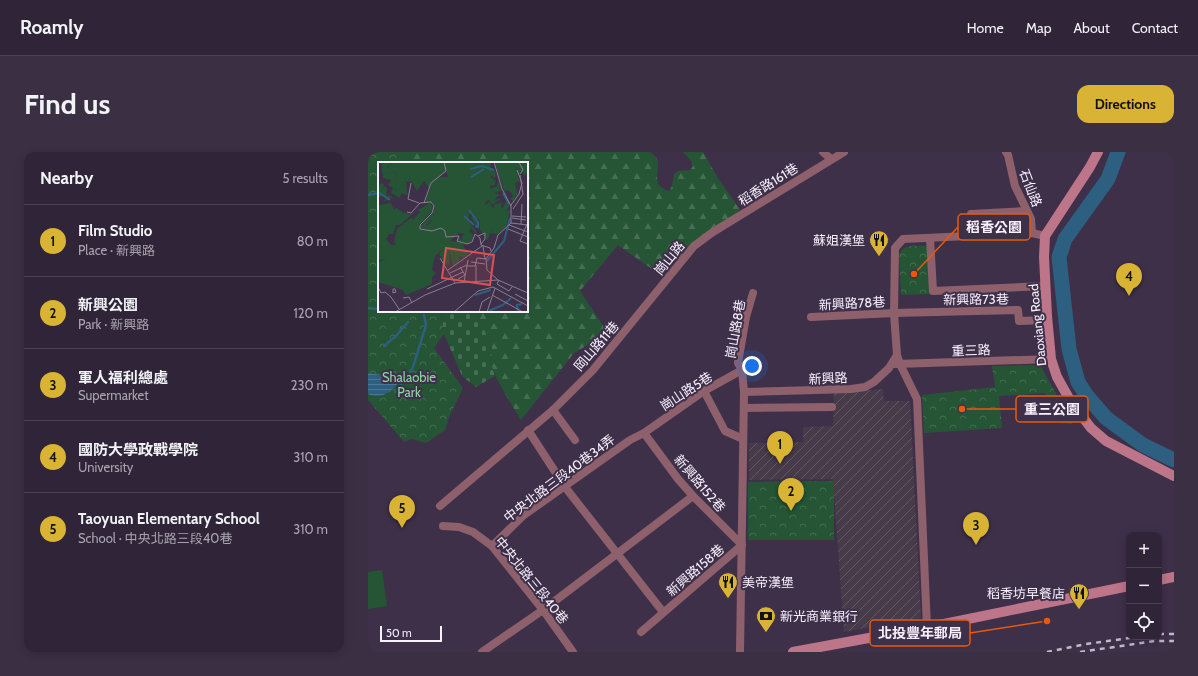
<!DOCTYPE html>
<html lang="en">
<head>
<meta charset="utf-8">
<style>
	body { margin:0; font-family:Cabin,"Noto Sans TC",sans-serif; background:#3b3043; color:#f1f3f6 }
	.controls { position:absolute; right:12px; bottom:12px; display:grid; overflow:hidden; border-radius:8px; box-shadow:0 2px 10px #0003 }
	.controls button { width:36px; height:36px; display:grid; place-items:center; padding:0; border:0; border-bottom:1px solid #4a4153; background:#2f2438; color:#f1f3f6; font:20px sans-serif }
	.scale { position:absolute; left:12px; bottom:10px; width:62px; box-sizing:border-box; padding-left:4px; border:2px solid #f7f0fd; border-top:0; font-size:11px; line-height:14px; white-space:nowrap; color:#f7f0fd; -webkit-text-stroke:3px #3f304a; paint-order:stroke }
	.you { position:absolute; left:384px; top:214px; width:14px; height:14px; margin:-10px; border:3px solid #fff; border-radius:50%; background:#1a73e8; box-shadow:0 0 0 6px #1a73e833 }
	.badge { display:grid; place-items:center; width:26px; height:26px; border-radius:50%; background:#d9b334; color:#111; font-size:13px; font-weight:700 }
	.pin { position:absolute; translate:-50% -33px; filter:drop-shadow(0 1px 2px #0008) }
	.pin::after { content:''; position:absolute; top:21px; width:14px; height:12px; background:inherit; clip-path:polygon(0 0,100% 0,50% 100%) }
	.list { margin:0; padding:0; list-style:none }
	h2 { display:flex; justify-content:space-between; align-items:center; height:52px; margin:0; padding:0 16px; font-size:17px }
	h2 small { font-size:13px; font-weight:400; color:#a7a4ae }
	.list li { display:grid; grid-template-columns:26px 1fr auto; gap:12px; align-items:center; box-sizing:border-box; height:72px; padding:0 16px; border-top:1px solid #4a4153 }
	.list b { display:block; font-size:15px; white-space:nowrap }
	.list p { margin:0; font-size:13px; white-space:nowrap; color:#a7a4ae }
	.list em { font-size:13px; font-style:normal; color:#a7a4ae }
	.icon { flex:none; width:22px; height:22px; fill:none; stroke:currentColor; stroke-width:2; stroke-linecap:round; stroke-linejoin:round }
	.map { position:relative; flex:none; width:806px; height:500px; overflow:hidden; border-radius:12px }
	header { display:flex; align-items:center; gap:24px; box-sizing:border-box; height:56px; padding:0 20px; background:#2f2438; border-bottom:1px solid #4a4153 }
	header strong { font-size:19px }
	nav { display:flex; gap:22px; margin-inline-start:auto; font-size:14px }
	.intro { display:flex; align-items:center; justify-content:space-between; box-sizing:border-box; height:96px; padding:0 24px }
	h1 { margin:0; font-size:28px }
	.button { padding:10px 18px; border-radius:12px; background:#d9b334; color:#111; font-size:14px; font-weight:700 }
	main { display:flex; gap:24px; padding:0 24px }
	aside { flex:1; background:#2f2438; border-radius:12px; box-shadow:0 2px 10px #0003 }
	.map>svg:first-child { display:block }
	.industrial { fill:url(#industrial-furrows) }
	.grass { fill:#255534 }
	.forest { fill:url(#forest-firs) }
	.cemetery { fill:url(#cemetery-stones) }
	.park { fill:url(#park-crowns) }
	.water { fill:url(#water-rules) }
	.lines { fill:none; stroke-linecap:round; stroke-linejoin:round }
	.stream { stroke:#2d5f81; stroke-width:2.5 }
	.river { stroke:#2d5f81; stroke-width:15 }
	.street { stroke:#8e606c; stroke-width:8 }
	.secondary { stroke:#bd7589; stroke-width:10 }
	.rail { stroke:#c1b7c8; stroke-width:2.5; stroke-dasharray:5 5; stroke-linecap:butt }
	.labels { text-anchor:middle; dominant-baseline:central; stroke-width:4; stroke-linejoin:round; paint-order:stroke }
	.street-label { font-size:13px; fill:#f7f0fd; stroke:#3f304a }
	.poi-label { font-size:13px; fill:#f7f0fd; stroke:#3f304a; text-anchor:end }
	.park-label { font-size:13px; fill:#8bd59f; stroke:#3f304a }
	.inset-river { fill:none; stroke:#2d5f81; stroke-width:2 }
	.inset-road { fill:none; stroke:#897d92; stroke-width:1 }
	.view { fill:#dd5053; fill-opacity:0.15; stroke:#dd5053; stroke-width:2 }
	.inset-edge { fill:none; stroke:#f7f0fd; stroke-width:2 }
	.leader { fill:none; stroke:#e8590c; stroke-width:1.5 }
	.callout-dot { fill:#e8590c; stroke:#3f304a; stroke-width:1.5 }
	.callout { fill:#3f304a; stroke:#e8590c; stroke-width:1.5 }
	.callout-label { font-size:14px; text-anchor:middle; font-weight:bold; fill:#f7f0fd }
</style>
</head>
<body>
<header>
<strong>Roamly</strong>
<nav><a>Home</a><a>Map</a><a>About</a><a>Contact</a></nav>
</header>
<div class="intro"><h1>Find us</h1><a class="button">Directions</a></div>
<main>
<aside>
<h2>Nearby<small>5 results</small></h2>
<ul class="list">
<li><span class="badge">1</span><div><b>Film Studio</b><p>Place · 新興路</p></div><em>80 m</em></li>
<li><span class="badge">2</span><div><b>新興公園</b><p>Park · 新興路</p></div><em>120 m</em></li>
<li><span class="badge">3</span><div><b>軍人福利總處</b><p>Supermarket</p></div><em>230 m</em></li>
<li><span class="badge">4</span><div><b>國防大學政戰學院</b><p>University</p></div><em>310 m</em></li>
<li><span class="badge">5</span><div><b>Taoyuan Elementary School</b><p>School · 中央北路三段40巷</p></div><em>310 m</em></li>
</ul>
</aside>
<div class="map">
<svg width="806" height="500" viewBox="0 0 806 500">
	<defs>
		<pattern id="industrial-furrows" width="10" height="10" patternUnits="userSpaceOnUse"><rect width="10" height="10" fill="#473a49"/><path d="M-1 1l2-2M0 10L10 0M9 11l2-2" fill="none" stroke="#625764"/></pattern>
		<pattern id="forest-firs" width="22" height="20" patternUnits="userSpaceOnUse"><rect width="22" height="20" fill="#255534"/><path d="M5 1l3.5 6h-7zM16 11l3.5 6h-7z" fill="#456e52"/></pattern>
		<pattern id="cemetery-stones" width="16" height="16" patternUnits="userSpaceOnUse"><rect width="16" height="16" fill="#255534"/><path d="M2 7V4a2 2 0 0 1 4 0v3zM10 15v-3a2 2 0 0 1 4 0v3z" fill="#456e52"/></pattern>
		<pattern id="park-crowns" width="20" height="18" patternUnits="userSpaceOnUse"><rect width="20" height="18" fill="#255534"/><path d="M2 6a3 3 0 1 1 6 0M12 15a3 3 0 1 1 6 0" fill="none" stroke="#456e52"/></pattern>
		<pattern id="water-rules" width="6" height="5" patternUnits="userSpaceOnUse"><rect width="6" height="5" fill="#2d5f81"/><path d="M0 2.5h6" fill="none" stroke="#4c7694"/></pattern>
	</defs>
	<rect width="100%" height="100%" fill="#3f304a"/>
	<!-- industrial -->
	<polygon class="industrial" points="515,237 516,249 542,249 553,466 476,480 465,327 381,328 381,291 435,290 435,275 465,274 466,241"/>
	<!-- grass -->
	<polygon class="grass" points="14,418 19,454 0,457 0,420"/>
	<!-- forest -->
	<path class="forest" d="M28,0H282C286,3 289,5 290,10C291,22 283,34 301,39L304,34L306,22L310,19L322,18L325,14L323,9L315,0H335L350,26L372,58L291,122L250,93L212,139L240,181L206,201L153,268C141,248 128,229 121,207C116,191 116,174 108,159H159V11H33Z"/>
	<!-- cemetery -->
	<polygon class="cemetery" points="60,159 108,159 126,201 121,205 127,224 108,235 94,224 76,182 73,161"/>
	<!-- park -->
	<g class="park">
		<polygon points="0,0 28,0 33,11 11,11 11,159 60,159 73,161 76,182 66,196 95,236 81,265 77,278 58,291 44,287 36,290 0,248"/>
		<path d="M559,94L562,142L533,143L531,103C535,91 549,94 559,94Z"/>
		<polygon points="672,213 705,272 692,271 677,241 631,244 634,276 556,281 554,243 627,235 624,214"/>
		<polygon points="466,329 466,388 380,388 380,330"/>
	</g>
	<!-- water -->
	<path class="water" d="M0,221L27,225L30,226L31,230C23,240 13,248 0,242Z"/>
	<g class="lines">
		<!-- stream -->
		<g class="stream">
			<polyline points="0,43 11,41"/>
			<polyline points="0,156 11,157"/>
			<polyline points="55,159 56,160"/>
			<polyline points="16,194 28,184 40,170"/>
			<polyline points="697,197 701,195"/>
			<polyline points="27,240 40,224 45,215 58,173 56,163"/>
		</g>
		<!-- river -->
		<polyline class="river" points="750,0 740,27 697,87 691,105 701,197 710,230 719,244 738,266 775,293 806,308"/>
		<!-- street -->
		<g class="street">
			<polyline points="455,0 463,7"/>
			<polyline points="638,0 640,3 647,34 663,67 664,81"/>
			<polyline points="603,62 659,59"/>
			<polyline points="562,86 565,139 678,134"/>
			<polyline points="443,165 526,161 650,158 651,169 679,168"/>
			<polyline points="529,203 532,212 549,247 559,475"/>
			<polyline points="528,212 683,207"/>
			<polyline points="336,239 357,279 375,287"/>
			<polyline points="376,240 483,237 497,235 506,230 521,216 529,203 526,161 527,96 535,87 664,81 677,84"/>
			<polyline points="376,256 464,255"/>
			<polyline points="185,258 207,288"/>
			<polyline points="160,278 197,335 295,460"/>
			<polyline points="72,354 185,258 225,218 326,94 345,80 476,0"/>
			<polyline points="75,374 91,375 105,380 124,394 175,458 205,500"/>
			<polyline points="124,394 156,363 262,288 276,281 336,239 374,218"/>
			<polyline points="273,480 374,393 325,344 310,327 276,281"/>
			<polyline points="114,500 175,458 325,344"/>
			<polyline points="372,500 376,240 374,218 370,211 378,165 385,141"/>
		</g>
		<!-- secondary -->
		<g class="secondary">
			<polyline points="730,0 722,15 677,84 676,105 679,164 683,207 689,225 703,250 723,276 738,289 806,324"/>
			<polyline points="791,428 806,425"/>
			<polyline points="425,500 566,474 761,434"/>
		</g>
		<!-- rail -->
		<g class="rail">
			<polyline points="791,482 806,482"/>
			<polyline points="679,500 718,492 769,485"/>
			<polyline points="712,500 787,489 806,489"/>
		</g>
	</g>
	<!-- icons -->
	<defs>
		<symbol id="restaurant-pin" viewBox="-11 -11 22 30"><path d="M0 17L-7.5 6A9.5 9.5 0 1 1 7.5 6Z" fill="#d9b334" stroke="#3f304a"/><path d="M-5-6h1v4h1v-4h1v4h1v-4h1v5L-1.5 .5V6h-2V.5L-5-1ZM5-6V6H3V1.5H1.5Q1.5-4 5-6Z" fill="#111"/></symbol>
		<symbol id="bank-pin" viewBox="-11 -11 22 30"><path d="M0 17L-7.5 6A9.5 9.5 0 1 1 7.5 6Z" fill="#d9b334" stroke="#3f304a"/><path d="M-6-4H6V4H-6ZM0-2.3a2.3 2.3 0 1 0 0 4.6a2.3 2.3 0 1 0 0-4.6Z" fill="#111"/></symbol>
	</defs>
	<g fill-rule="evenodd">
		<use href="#restaurant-pin" x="500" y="77" width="22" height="30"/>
		<use href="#restaurant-pin" x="349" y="419" width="22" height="30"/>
		<use href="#restaurant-pin" x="700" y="430" width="22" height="30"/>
		<use href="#bank-pin" x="387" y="453" width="22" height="30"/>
	</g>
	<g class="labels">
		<!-- street labels -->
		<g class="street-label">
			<text transform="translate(400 32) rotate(-32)">稻香路161巷</text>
			<text transform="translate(663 36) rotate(69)">石仙路</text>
			<text transform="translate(301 106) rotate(-51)">崗山路</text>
			<text transform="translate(608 147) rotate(-1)">新興路73巷</text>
			<text transform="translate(484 151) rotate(-3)">新興路78巷</text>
			<text transform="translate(669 173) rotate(-96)">Daoxiang Road</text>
			<text transform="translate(367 177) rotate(-80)">崗山路8巷</text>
			<text transform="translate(228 194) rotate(-49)">岡山路11巷</text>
			<text transform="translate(603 198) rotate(-2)">重三路</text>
			<text transform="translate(460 226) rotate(-3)">新興路</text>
			<text transform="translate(318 239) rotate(-33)">崗山路5巷</text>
			<text transform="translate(191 326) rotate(-37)">中央北路三段40巷34弄</text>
			<text transform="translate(332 331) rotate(49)">新興路152巷</text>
			<text transform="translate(327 418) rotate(-41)">新興路158巷</text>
			<text transform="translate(164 428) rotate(51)">中央北路三段40巷</text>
		</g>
		<!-- poi labels -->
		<g class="poi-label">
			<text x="497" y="88">蘇姐漢堡</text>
			<text x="374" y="430" text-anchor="start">美帝漢堡</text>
			<text x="697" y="441">稻香坊早餐店</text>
			<text x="412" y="464" text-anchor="start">新光商業銀行</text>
		</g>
		<!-- park labels -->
		<g class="park-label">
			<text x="41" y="225">Shalaobie<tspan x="41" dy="15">Park</tspan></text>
		</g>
	</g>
	<!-- overview -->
	<g transform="translate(10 10)">
		<rect width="150" height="150" fill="#3f304a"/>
		<path d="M14,0H65L68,8L51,26L46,19L39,29L30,12L23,27L17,29L19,10L9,12L8,8Z" fill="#255534"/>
		<path d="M3,0H14L9,5V12L19,10L17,29L23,27L30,12L36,24L33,20L28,19L29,33L23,31L22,36L13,31L15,26L10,23L13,18L5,16ZM66,0H113L112,6L117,9L118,15L115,16V13L112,15L118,19L116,24L112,23V27L119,24L120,18L123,29L117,30L123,34H119L117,38L124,36L114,43L111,38L108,39L107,43L111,40L115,46L117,42L124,41L123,45L125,46L128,39L132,43L127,51L113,62V67L116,70L126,66L120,72L112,71L110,79L102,68L101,57L98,56L99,60L98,64L93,55L96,53L92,50L90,59L98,69V72L92,64L93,68L91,69L95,72L94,78L90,82L79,78L82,75V78L85,77L83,75L87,72L81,71L72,79L84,81L90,93L85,96L82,94L81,99L75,104L71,88L67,85L57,94L54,108L58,111L54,115V122L28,133L25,128L0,120V100L8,97L0,98V43L13,41L16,48L18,46L26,51L33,52L38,49L22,63H18L15,72H11L8,77L13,83H18L16,80L19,67L33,56L36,57L42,50L40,48L52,41L55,45L52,51L41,63L42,68H49L42,66L43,63H50L60,51L54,40L47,41L54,21L62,15H70ZM117,0H128L138,9L143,6L139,7L131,0H141L144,4L143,0H150V9L147,14L144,10L139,13L142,19L137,21L140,36L138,33L135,39L132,37L135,34L132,29L127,28L128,33L126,28ZM3,21L6,22L5,28L6,24L9,26L8,33L15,35L5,40L8,37L5,34L0,36V25Z" fill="#255534"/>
		<path d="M56,42L60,53L45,65L43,63L55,51Z" fill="#255534"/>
		<path d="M117,0L139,1L138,12H131L122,18ZM132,48L128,65L119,72L113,67V55L109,52ZM67,85L71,88L72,101L69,104L61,92Z" fill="#255534"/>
		<path class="inset-river" d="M92,7L104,4L116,8M93,15L106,7M0,30L12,38M125,31L131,42M91,48L100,60V65L97,64M86,54L96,63M109,99L126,79L132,56M97,133L113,128M111,149L125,143L133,136M140,150L139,143L144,142"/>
		<path class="inset-road" d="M116,0L124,27L133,44M141,0L145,8L142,12M33,21L30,37L41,41M46,41L53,21L68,9L66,0M135,47L145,32L142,13M29,50L33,51L42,41L53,40L56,44L54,51L42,63V67L54,69L63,66L67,69L68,75L81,74L79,79L89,82L94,80L97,72L102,76L103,83L112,86L113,89M134,54L148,55M134,56L148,58M133,61L150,63M143,62L144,42M149,62L142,79L150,82M131,63L150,70M130,67L150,75M100,74L107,71V77L103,82M105,84L107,97M62,96L77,121M93,100L107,102M89,104H97L99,96L108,97M70,108L104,84M72,111L89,103M80,117L87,113L82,105M120,118L109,108L108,97L116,86L120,73L133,61V43L141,32L144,21L139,8M121,118L119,122L131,129L134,125M98,119V103M86,120L90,98M0,125L3,131L7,130L13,135L21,147M15,127H17L18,130L15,131ZM49,127L85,110M137,132L150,139M114,133L145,150M25,136L31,135L34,141M17,150L47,133L77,121L120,118L150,131M76,150L100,129L115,125L150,144M101,150L104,140L112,135M109,150L117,126"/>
		<path class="view" d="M68,86L116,93L112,123L64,116Z"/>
		<rect width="150" height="150" class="inset-edge"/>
	</g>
	<!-- callouts -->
	<path class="leader" d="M546 122L590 75M594 257L648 257M679 469L602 481"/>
	<g class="callout-dot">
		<circle cx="546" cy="122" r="4"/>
		<circle cx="594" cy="257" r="4"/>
		<circle cx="679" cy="469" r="4"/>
	</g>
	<g class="callout">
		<rect x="590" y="62" width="72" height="26" rx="4"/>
		<rect x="648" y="244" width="72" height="26" rx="4"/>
		<rect x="502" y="468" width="100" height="26" rx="4"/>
	</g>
	<g class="callout-label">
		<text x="626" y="80">稻香公園</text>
		<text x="684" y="262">重三公園</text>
		<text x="552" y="486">北投豐年郵局</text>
	</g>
</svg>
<div class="controls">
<button>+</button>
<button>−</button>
<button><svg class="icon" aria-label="locate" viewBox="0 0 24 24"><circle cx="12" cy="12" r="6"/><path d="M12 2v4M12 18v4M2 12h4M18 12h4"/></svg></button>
</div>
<div class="scale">50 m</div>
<div class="you"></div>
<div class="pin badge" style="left:412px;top:312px">1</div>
<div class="pin badge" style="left:423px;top:359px">2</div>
<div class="pin badge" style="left:608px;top:393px">3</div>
<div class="pin badge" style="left:761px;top:144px">4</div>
<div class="pin badge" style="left:34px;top:376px">5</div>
</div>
</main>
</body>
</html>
